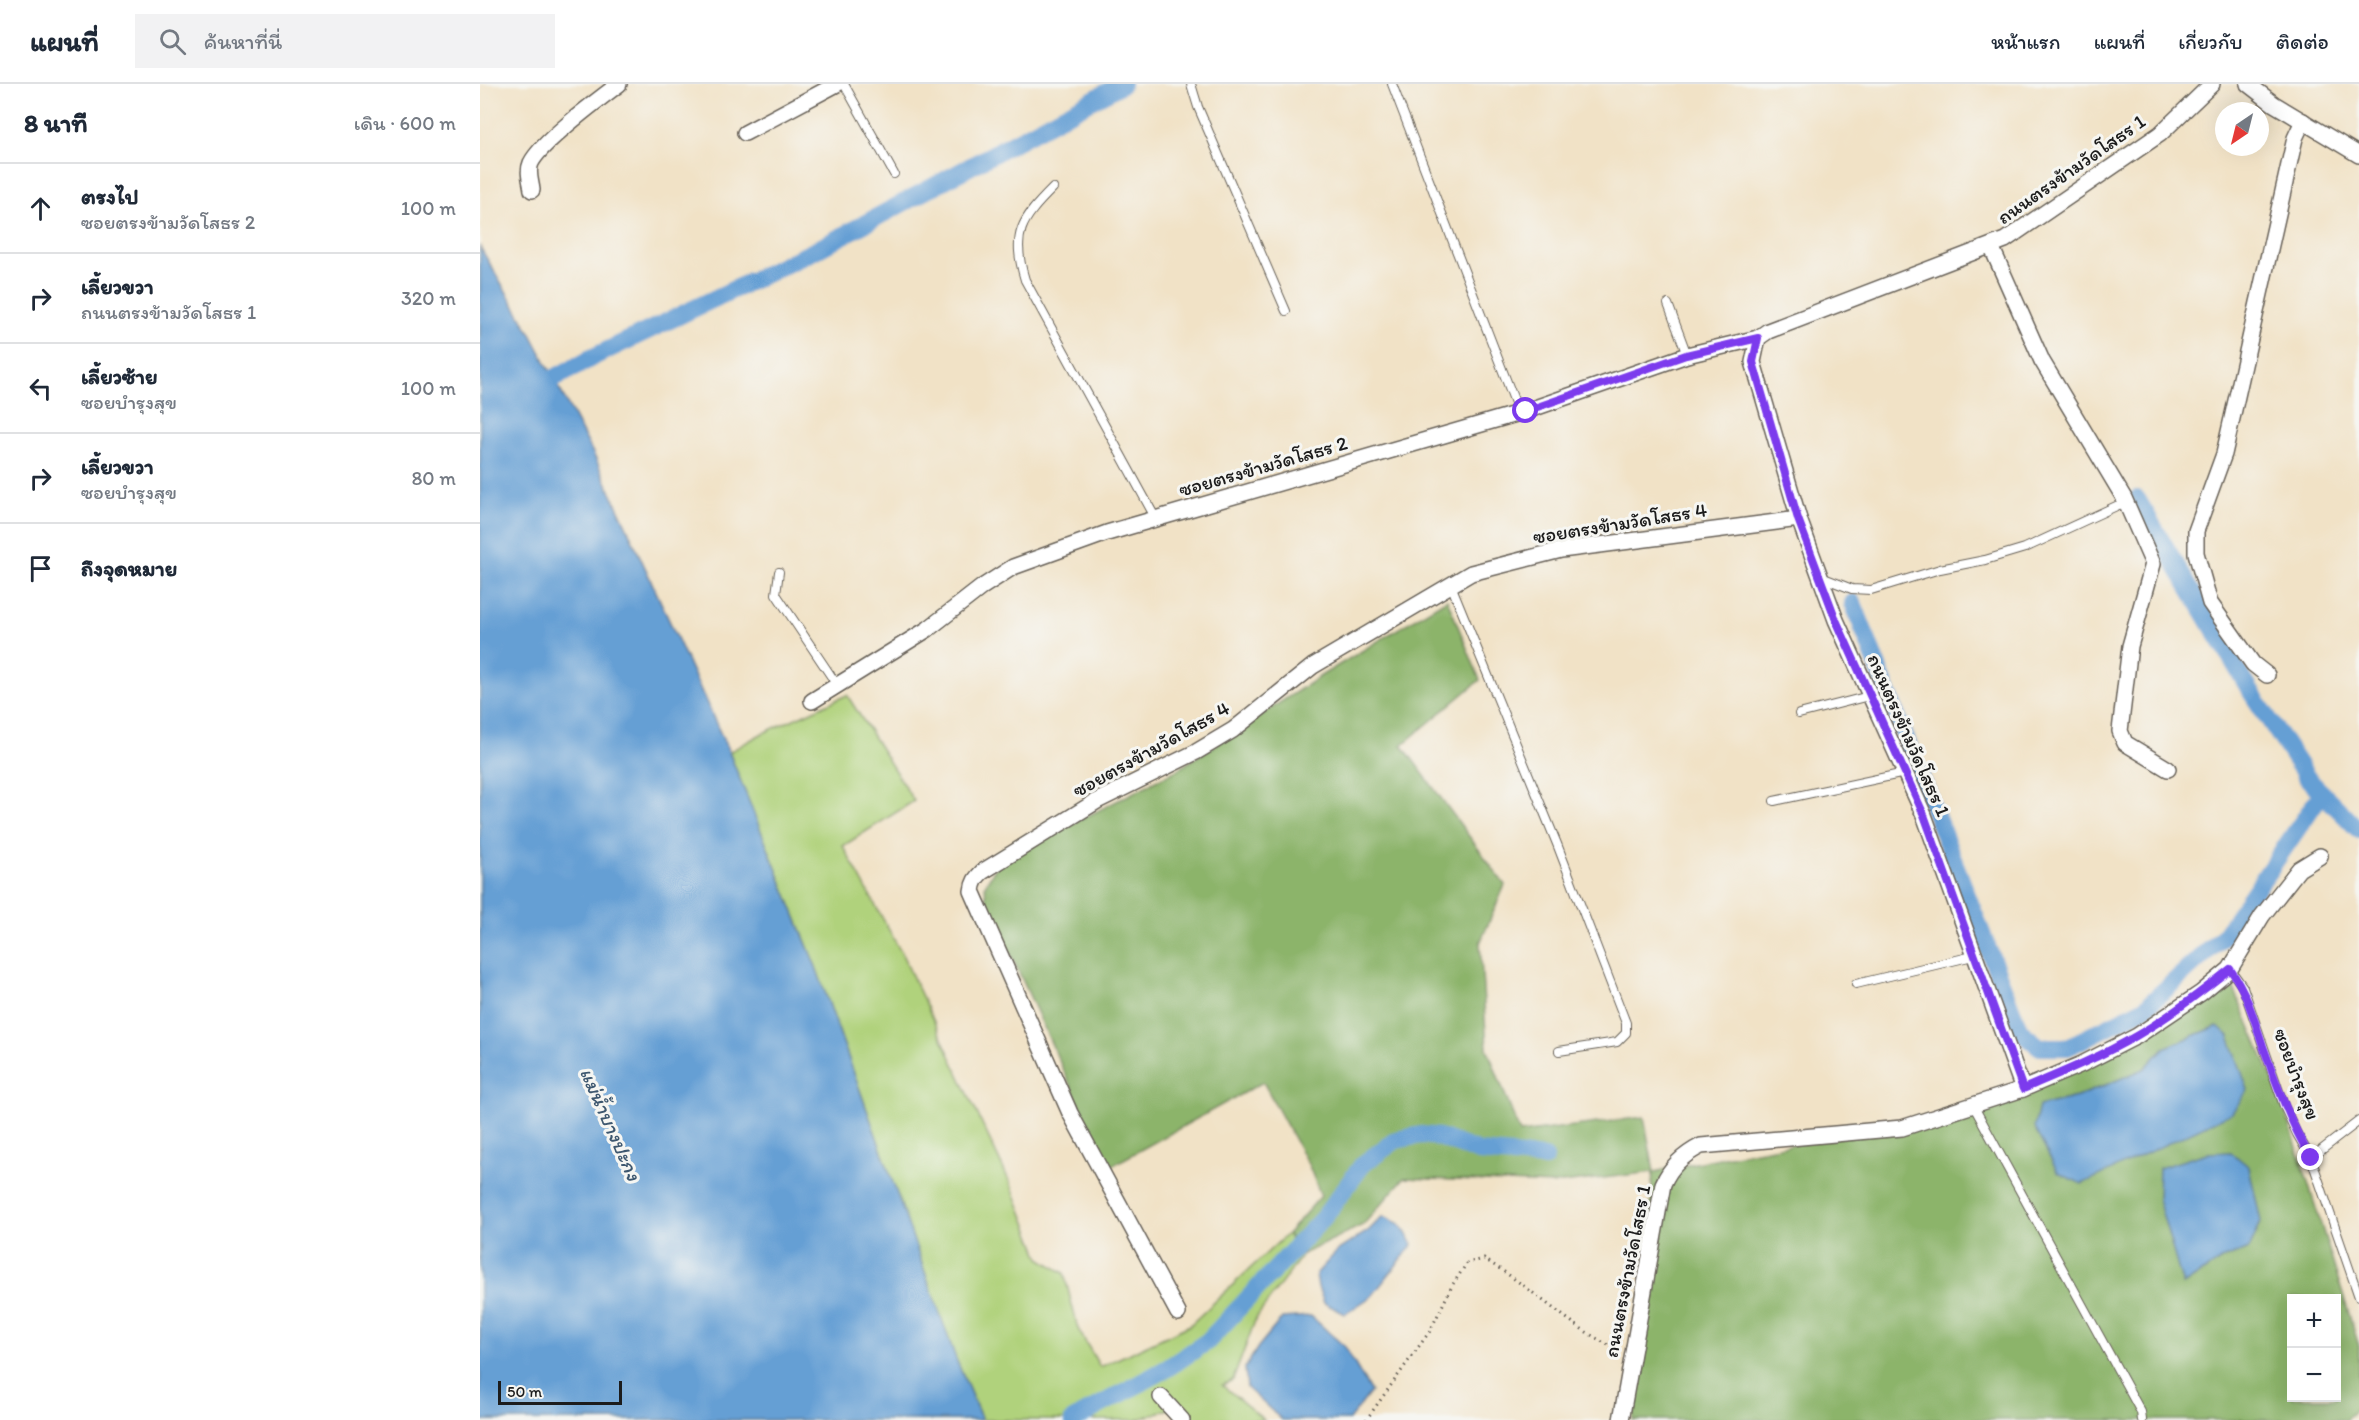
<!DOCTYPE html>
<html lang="th">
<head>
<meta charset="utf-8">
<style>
	body { margin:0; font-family:Itim,"Playpen Sans Thai",sans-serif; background:#f2f2f3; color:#1f2937 }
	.controls { position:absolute; right:18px; bottom:18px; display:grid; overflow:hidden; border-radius:0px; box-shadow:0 6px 24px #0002 }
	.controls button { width:54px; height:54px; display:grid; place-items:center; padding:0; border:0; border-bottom:2px solid #e0e1e3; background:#fff; color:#1f2937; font:30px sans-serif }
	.compass { position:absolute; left:1735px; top:18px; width:54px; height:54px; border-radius:50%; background:#fff; box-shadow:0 6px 24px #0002; rotate:215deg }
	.scale { position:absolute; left:18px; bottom:15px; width:124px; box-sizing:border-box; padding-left:6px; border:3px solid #1c1c1c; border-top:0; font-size:16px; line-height:21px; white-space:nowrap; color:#1c1c1c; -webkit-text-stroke:4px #f6f6f2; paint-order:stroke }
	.stop { position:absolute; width:18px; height:18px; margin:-14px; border:4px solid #7c3aed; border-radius:50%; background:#fff }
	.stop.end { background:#7c3aed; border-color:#fff; box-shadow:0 2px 6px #0008 }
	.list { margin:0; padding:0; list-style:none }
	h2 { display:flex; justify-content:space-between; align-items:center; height:78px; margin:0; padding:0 24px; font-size:26px }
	h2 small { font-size:20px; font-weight:400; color:#747a83 }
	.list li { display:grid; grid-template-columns:39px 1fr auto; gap:18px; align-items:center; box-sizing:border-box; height:90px; padding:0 24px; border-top:2px solid #e0e1e3 }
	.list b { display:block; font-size:22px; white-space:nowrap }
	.list p { margin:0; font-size:20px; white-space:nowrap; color:#747a83 }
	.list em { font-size:20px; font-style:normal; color:#747a83 }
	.icon { flex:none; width:33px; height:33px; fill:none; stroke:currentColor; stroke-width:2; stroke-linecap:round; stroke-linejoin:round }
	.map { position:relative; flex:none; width:1879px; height:1336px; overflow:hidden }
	header { display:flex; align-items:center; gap:36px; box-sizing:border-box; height:84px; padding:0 30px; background:#fff; border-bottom:2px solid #e0e1e3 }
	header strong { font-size:28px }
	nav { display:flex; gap:33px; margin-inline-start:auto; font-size:21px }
	.search { width:420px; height:54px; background:#f2f2f3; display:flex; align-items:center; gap:15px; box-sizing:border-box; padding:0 21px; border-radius:0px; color:#747a83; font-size:22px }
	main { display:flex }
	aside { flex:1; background:#fff }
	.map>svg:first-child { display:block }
	.green { fill:#b0d27b; stroke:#66774c; stroke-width:1.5 }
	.forest { fill:#8cb46b; stroke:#546844; stroke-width:1.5; fill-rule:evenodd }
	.water { fill:#659fd4; stroke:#405e78; stroke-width:1.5 }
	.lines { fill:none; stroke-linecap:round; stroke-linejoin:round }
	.canal { stroke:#659fd4; stroke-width:18 }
	.service-casing { stroke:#676158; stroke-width:10 }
	.minor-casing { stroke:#676158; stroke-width:18 }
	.path { stroke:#676158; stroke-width:3; stroke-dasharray:1.5 4.5; stroke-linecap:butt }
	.service { stroke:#fff; stroke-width:8 }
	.minor { stroke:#fff; stroke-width:15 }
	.route { stroke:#7c3aed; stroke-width:8 }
	.labels { text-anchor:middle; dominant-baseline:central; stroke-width:6; stroke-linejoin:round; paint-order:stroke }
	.street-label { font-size:20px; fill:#1c1c1c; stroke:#f6f6f2 }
	.water-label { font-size:21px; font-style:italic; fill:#3d576f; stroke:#f6f6f2 }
</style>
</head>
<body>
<header>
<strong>แผนที่</strong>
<div class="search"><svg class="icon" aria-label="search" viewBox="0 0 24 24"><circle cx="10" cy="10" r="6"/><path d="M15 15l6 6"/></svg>ค้นหาที่นี่</div>
<nav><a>หน้าแรก</a><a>แผนที่</a><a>เกี่ยวกับ</a><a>ติดต่อ</a></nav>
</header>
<main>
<aside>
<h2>8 นาที<small>เดิน · 600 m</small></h2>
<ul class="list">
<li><svg class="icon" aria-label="ahead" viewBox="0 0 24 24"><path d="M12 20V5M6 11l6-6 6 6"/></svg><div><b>ตรงไป</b><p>ซอยตรงข้ามวัดโสธร 2</p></div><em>100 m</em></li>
<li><svg class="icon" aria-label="right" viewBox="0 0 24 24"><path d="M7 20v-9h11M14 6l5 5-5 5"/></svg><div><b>เลี้ยวขวา</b><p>ถนนตรงข้ามวัดโสธร 1</p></div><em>320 m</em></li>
<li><svg class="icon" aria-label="left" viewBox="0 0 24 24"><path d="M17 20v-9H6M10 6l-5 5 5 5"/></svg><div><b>เลี้ยวซ้าย</b><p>ซอยบำรุงสุข</p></div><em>100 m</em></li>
<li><svg class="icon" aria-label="right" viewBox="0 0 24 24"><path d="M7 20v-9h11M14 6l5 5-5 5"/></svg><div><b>เลี้ยวขวา</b><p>ซอยบำรุงสุข</p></div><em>80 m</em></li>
<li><svg class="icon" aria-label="arrive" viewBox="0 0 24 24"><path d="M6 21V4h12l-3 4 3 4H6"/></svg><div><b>ถึงจุดหมาย</b></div></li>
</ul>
</aside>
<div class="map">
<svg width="1879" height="1336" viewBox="0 0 1879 1336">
	<rect width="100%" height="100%" fill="#f6f6f2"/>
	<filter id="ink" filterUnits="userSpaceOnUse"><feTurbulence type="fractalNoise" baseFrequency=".0167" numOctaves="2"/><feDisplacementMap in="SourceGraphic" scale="12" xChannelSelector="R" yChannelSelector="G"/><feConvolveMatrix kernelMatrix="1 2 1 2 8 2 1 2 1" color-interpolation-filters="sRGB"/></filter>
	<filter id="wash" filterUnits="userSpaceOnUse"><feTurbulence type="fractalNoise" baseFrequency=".008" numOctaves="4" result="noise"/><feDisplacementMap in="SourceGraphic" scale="24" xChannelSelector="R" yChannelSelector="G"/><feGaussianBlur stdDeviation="1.35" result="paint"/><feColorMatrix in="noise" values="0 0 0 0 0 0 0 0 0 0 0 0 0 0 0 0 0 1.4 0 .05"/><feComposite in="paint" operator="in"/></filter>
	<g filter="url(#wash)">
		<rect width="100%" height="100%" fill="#f1e2c6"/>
		<!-- green -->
		<polygon class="green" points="367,611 434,717 363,762 421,868 532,1103 560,1174 584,1189 598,1245 620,1283 710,1241 807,1150 823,1170 776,1234 753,1296 742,1301 784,1336 712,1336 700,1321 657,1336 502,1336 476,1275 336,883 249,668 281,650"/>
		<!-- forest -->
		<path class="forest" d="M967,515L1000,596L922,661L1025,801L1000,859L1007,964L1040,1049L1164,1033L1174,1088L1244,1073L1526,1021L1752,900L1804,1022L1879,1262V1325L1865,1336H1153L1173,1088L1074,1100L924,1094L883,1141L823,1170L807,1150L841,1112L829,1082L783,998L628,1084L506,816L505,801L520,777L697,686L839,593ZM1737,942L1749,952L1752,1029L1559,1022L1597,1013L1664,985L1684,964ZM1781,1139L1769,1165L1744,1174L1703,1201ZM1812,1214H1856V1314H1812Z"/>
		<!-- water -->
		<g class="water">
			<polygon points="0,163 50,248 113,369 249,668 336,883 476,1275 502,1336 0,1336"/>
			<polygon points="1738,942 1749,952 1768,1006 1752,1029 1602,1100 1578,1089 1554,1044 1559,1022 1597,1013 1664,985 1684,964"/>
			<polygon points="1751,1068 1769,1083 1781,1138 1769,1165 1744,1174 1703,1201 1678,1115 1679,1084 1727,1069"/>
			<polygon points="903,1132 920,1140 933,1160 892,1212 865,1230 844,1219 838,1203 836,1190 858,1166 888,1147"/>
			<polygon points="831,1232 865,1263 891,1308 869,1336 802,1336 767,1304 765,1284 778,1263 802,1234"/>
		</g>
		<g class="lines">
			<!-- canal -->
			<g class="canal">
				<polyline points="53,306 111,274 338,165 642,0"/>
				<polyline points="1657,415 1771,608 1828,695 1879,746"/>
				<polyline points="1373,519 1540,947 1560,963 1588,963 1665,924 1744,852 1842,709"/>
				<polyline points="593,1336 686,1285 728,1257 844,1133 883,1080 916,1056 941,1051 959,1053 999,1068 1065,1074"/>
			</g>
		</g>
	</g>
	<g filter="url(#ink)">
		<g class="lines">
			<defs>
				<g id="service">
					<polyline points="364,0 414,90"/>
					<polyline points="711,0 718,23 806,227"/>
					<polyline points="912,0 1039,329"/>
					<path d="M573,104C541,136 531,150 545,196L676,435"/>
					<polyline points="1188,220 1207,271"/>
					<polyline points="299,488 296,510 357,601"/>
					<polyline points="1341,493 1372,505 1391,506 1460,485 1505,476 1545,464 1645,418"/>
					<polyline points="971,501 1077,760 1146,939 1146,949 1137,958 1079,967"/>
					<polyline points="1319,630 1389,612"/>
					<polyline points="1294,717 1425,689"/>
					<polyline points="1750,885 1763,903 1804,1022 1817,1050 1831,1074 1879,1213"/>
					<polyline points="1376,900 1493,872"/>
					<polyline points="1493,1021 1661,1328 1662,1336"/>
					<polyline points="1831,1074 1879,1037"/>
				</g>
				<g id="minor">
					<polyline points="1768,0 1794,20 1879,71"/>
					<polyline points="265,49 357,0"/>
					<path d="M52,106C51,97 47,88 51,79C61,58 118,16 139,0"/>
					<polyline points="1511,162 1562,277 1644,414 1673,480 1650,562 1640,647 1645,659 1688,685"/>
					<polyline points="1787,591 1773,580 1730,519 1716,469 1716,447 1744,370 1815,54 1823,37"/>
					<polyline points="332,617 448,545 502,503 533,483 627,449 1046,327 1207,271 1278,254"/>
					<polyline points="1543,1005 1602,980 1657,952 1721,909 1750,885 1782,832 1819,785 1840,772"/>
					<path d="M698,1229L590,1029L492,807C493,798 496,794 502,788L617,717L716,668L753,646L833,582L991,489L1081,466L1319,435"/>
					<polyline points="681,1313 702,1336"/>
					<path d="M1141,1336L1183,1100C1191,1082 1203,1071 1221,1062L1422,1044L1543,1005L1444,731L1356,536L1319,435L1273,278L1278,254L1288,247L1525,156L1680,50L1732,0"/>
				</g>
			</defs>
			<!-- service casing -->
			<use href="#service" class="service-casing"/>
			<!-- minor casing -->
			<use href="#minor" class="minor-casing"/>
			<!-- path -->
			<path class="path" d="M886,1336L950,1247L973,1200L987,1179L1004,1175C1050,1202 1090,1243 1138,1266"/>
			<!-- service -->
			<use href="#service" class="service"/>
			<!-- minor -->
			<use href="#minor" class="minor"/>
		</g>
	</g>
	<g class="lines" filter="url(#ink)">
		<!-- route -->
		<path class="route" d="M1046,327L1206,271L1278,254L1273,278L1318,435L1356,536L1444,731L1543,1005C1581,989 1620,973 1656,952C1689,933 1720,909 1750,885C1767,909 1774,935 1783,962C1797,1001 1810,1038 1831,1074"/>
	</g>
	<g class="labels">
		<!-- street labels -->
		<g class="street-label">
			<text transform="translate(1591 85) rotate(-35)">ถนนตรงข้ามวัดโสธร 1</text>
			<text transform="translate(783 382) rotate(-16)">ซอยตรงข้ามวัดโสธร 2</text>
			<text transform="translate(1140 439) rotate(-9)">ซอยตรงข้ามวัดโสธร 4</text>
			<text transform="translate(1429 651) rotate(66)">ถนนตรงข้ามวัดโสธร 1</text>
			<text transform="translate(671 665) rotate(-29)">ซอยตรงข้ามวัดโสธร 4</text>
			<text transform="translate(1817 990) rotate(69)">ซอยบำรุงสุข</text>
			<text transform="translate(1147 1187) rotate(-79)">ถนนตรงข้ามวัดโสธร 1</text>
		</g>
		<!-- water labels -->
		<g class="water-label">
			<text transform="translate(131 1040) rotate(66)">แม่น้ำบางปะกง</text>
		</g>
	</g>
</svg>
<div class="controls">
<button>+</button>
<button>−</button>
</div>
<svg class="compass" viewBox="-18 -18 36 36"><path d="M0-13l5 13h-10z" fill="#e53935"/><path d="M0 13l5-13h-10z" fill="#747a83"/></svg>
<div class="scale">50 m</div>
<div class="stop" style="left:1046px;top:327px"></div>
<div class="stop end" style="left:1831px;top:1074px"></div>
</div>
</main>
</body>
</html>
